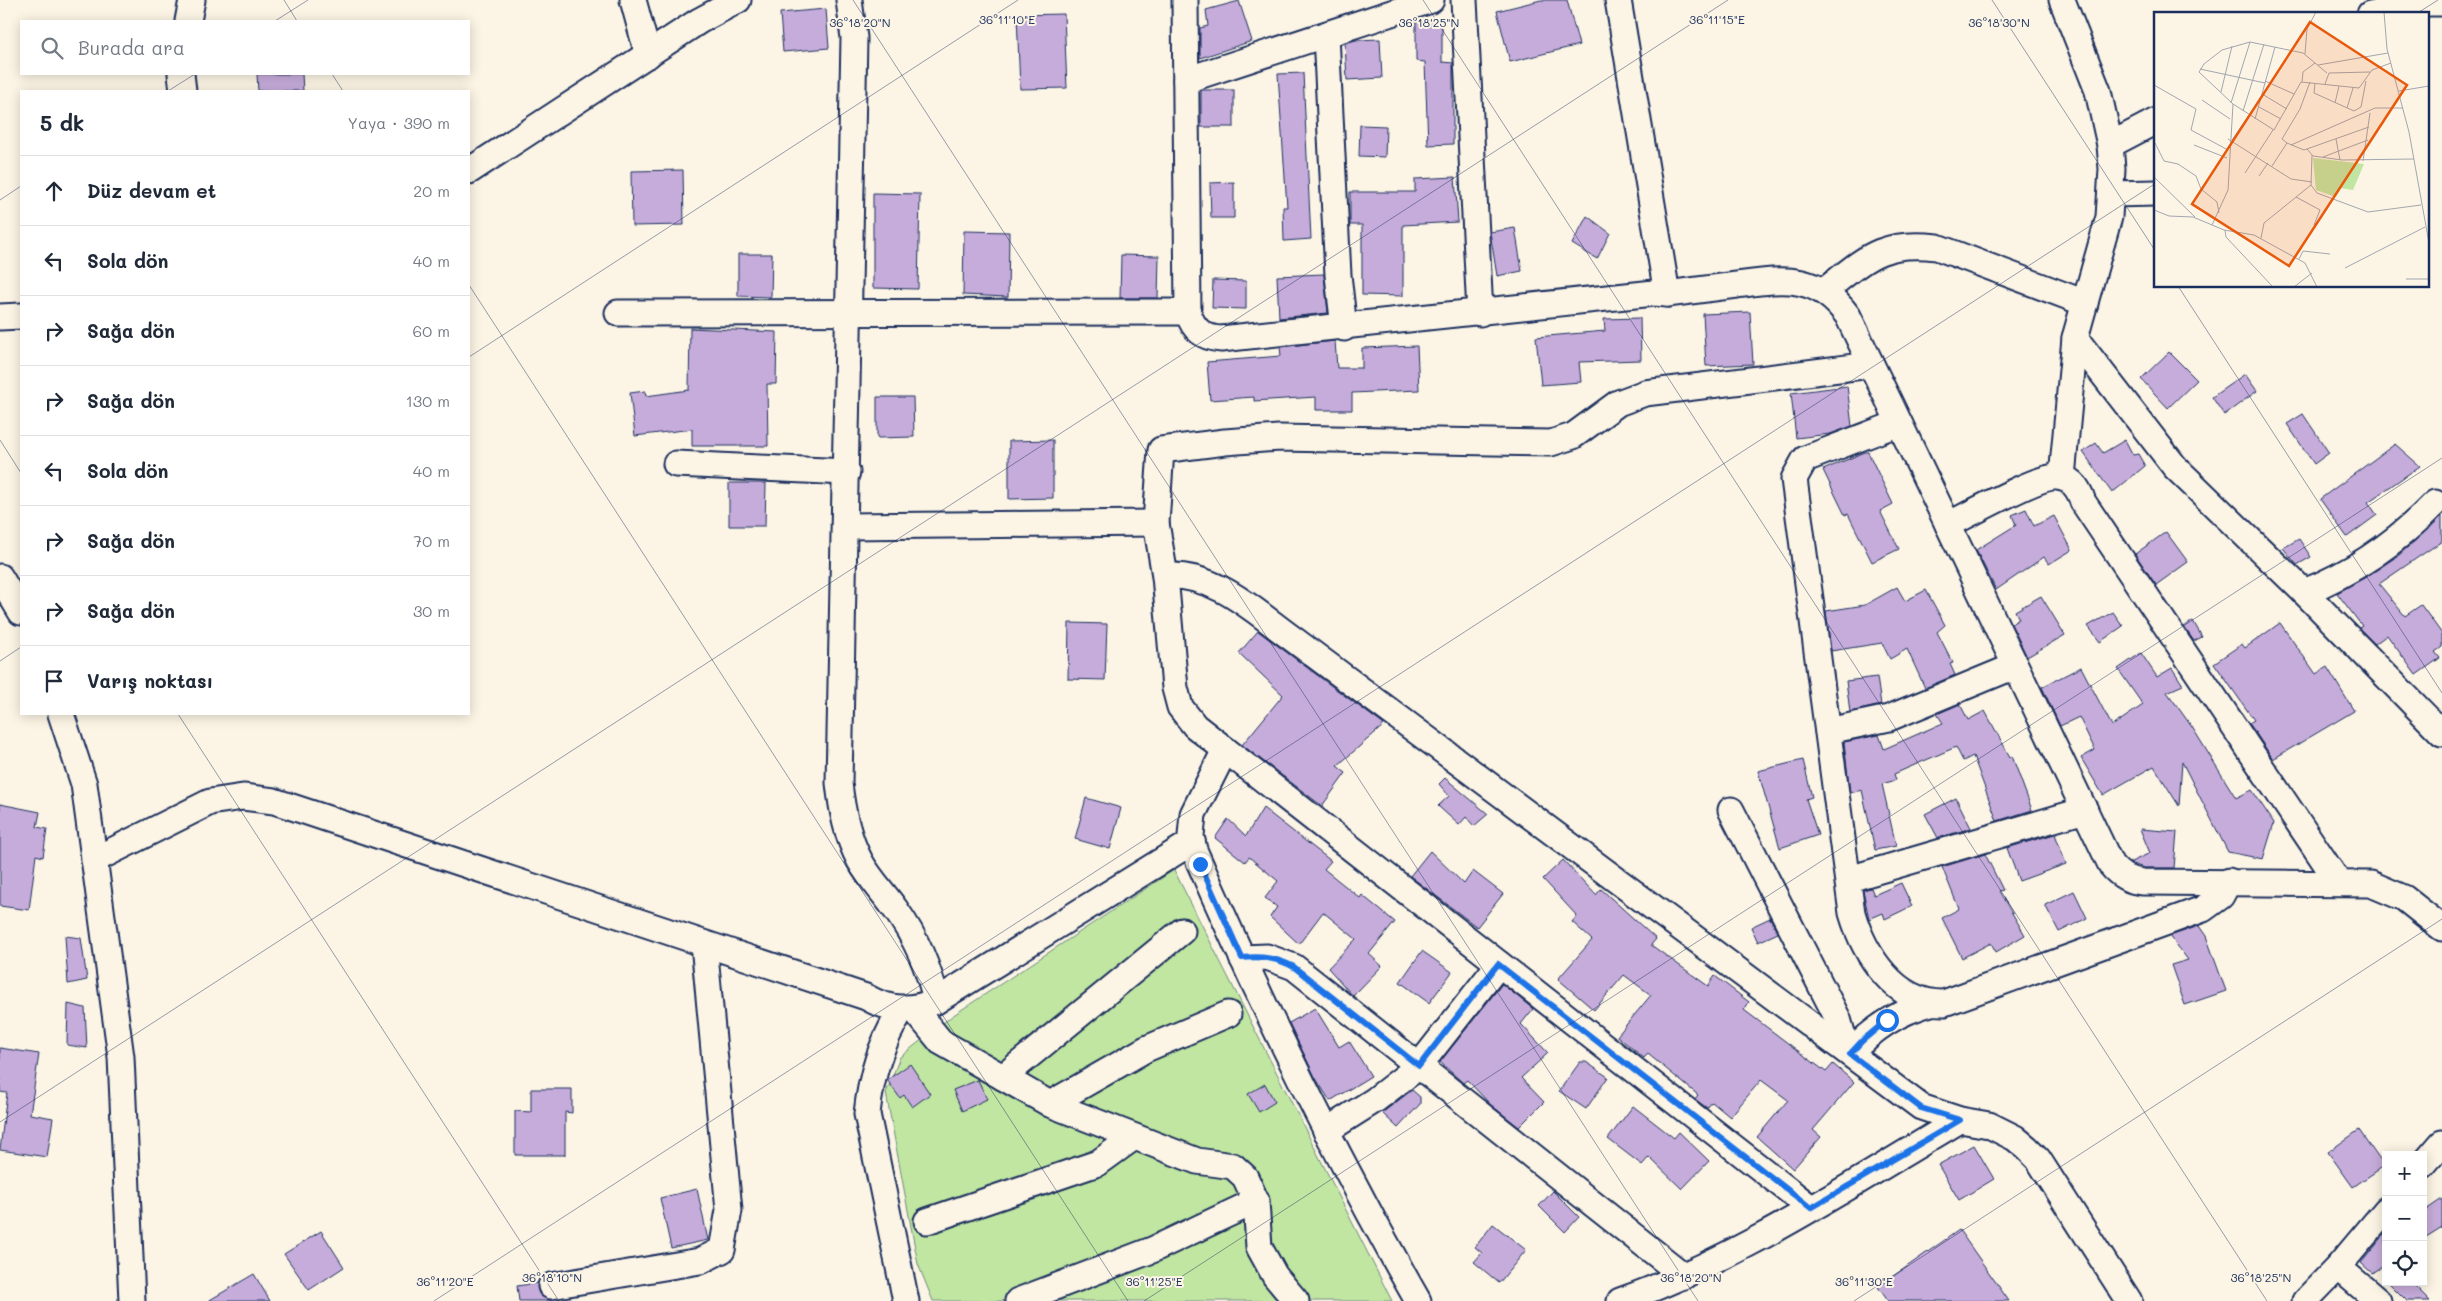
<!DOCTYPE html>
<html lang="tr">
<head>
<meta charset="utf-8">
<style>
	body { margin:0; font-family:Mali,sans-serif; background:#f2f2f3; color:#1f2937 }
	.controls { position:absolute; right:15px; bottom:15px; display:grid; overflow:hidden; border-radius:0px; box-shadow:0 2px 12px #0003 }
	.controls button { width:45px; height:45px; display:grid; place-items:center; padding:0; border:0; border-bottom:1px solid #e0e1e3; background:#fff; color:#1f2937; font:25px sans-serif }
	.stop { position:absolute; width:15px; height:15px; margin:-11px; border:4px solid #1a73e8; border-radius:50%; background:#fff }
	.stop.end { background:#1a73e8; border-color:#fff; box-shadow:0 1px 5px #0008 }
	.list { margin:0; padding:0; list-style:none }
	h2 { display:flex; justify-content:space-between; align-items:center; height:65px; margin:0; padding:0 20px; font-size:21px }
	h2 small { font-size:16px; font-weight:400; color:#747a83 }
	.list li { display:grid; grid-template-columns:32px 1fr auto; gap:15px; align-items:center; box-sizing:border-box; height:70px; padding:0 20px; border-top:1px solid #e0e1e3 }
	.list b { display:block; font-size:19px; white-space:nowrap }
	.list em { font-size:16px; font-style:normal; color:#747a83 }
	.icon { flex:none; width:28px; height:28px; fill:none; stroke:currentColor; stroke-width:2; stroke-linecap:round; stroke-linejoin:round }
	.map { position:relative; flex:none; width:2442px; height:1301px; overflow:hidden }
	.search { position:absolute; background:#fff; box-shadow:0 2px 12px #0003; left:20px; top:20px; width:450px; height:55px; display:flex; align-items:center; gap:12px; box-sizing:border-box; padding:0 18px; border-radius:0px; color:#747a83; font-size:19px }
	.panel { position:absolute; background:#fff; box-shadow:0 2px 12px #0003; left:20px; top:90px; width:450px; height:625px; border-radius:0px }
	.map>svg:first-child { display:block }
	.green { fill:#c0e6a1; stroke:#6e8a80 }
	.building { fill:#c6acda; stroke:#1b2f5e }
	.lines { fill:none; stroke-linecap:round; stroke-linejoin:round }
	.minor-casing { stroke:#1b2f5e; stroke-width:29 }
	.minor { stroke:#fcf5e5; stroke-width:25 }
	.route { stroke:#1a73e8; stroke-width:6 }
	.ticks { fill:none; stroke:#1b2f5e; stroke-width:1; stroke-opacity:0.45 }
	.inset-road { fill:none; stroke:#a2a6af; stroke-width:1 }
	.view { fill:#e8590c; fill-opacity:0.15; stroke:#e8590c; stroke-width:2.5 }
	.inset-edge { fill:none; stroke:#1b2f5e; stroke-width:2.5 }
	.ticks-label { font-size:12px; text-anchor:middle; fill:#1b2f5e; stroke:#fcf5e5; stroke-width:4; stroke-linejoin:round; paint-order:stroke }
</style>
</head>
<body>
<div class="map">
<svg width="2442" height="1301" viewBox="0 0 2442 1301">
	<rect width="100%" height="100%" fill="#fcf5e5"/>
	<filter id="ink" filterUnits="userSpaceOnUse"><feTurbulence type="fractalNoise" baseFrequency=".02" numOctaves="2"/><feDisplacementMap in="SourceGraphic" scale="10" xChannelSelector="R" yChannelSelector="G"/><feConvolveMatrix kernelMatrix="1 2 1 2 8 2 1 2 1" color-interpolation-filters="sRGB"/></filter>
	<g filter="url(#ink)">
		<!-- green -->
		<polygon class="green" points="1174,870 1392,1301 933,1301 918,1264 886,1093 900,1057 952,1016"/>
		<!-- building -->
		<g class="building">
			<polygon points="1541,0 1567,0 1579,45 1510,62 1497,11"/>
			<polygon points="1239,1 1252,41 1200,58 1200,28 1208,26 1206,10"/>
			<polygon points="826,9 829,48 783,52 780,13"/>
			<polygon points="1064,14 1067,88 1020,89 1017,15"/>
			<polygon points="1416,21 1442,21 1442,62 1453,63 1453,144 1428,145 1425,62 1416,61"/>
			<polygon points="1380,39 1382,78 1347,80 1345,43 1356,40"/>
			<polygon points="1303,73 1311,239 1284,241 1283,207 1287,207 1278,74"/>
			<polygon points="257,74 302,74 303,91 258,91"/>
			<rect x="1201" y="90" width="33" height="37"/>
			<polygon points="1360,125 1386,126 1385,157 1359,156"/>
			<polygon points="683,170 684,225 632,226 631,171"/>
			<polygon points="1455,177 1458,222 1403,225 1403,296 1362,295 1362,225 1350,225 1350,192 1415,192 1415,179"/>
			<polygon points="1234,182 1234,218 1211,218 1210,183"/>
			<polygon points="873,193 920,194 918,289 873,288"/>
			<polygon points="1587,216 1610,233 1597,259 1572,244"/>
			<polygon points="1515,228 1522,271 1497,276 1490,232"/>
			<polygon points="964,231 1009,232 1008,297 963,295"/>
			<polygon points="738,254 772,254 771,297 738,296"/>
			<polygon points="1121,255 1159,256 1158,298 1120,298"/>
			<polygon points="1324,274 1328,313 1279,318 1277,276"/>
			<polygon points="1213,280 1246,281 1246,309 1212,308"/>
			<polygon points="1750,312 1753,364 1706,366 1703,314"/>
			<polygon points="1640,318 1641,360 1579,362 1581,382 1541,385 1536,337 1605,331 1604,319"/>
			<polygon points="690,328 777,332 776,384 767,384 768,446 692,446 692,429 635,436 630,393 645,391 646,396 689,390"/>
			<polygon points="1335,341 1337,368 1362,368 1362,348 1417,346 1419,390 1352,393 1352,410 1316,410 1316,397 1254,401 1254,397 1210,400 1207,362 1281,356 1280,347"/>
			<polygon points="2169,352 2197,380 2168,408 2141,379"/>
			<polygon points="2245,374 2257,391 2224,415 2212,397"/>
			<polygon points="1847,386 1852,426 1830,434 1796,438 1791,393"/>
			<polygon points="877,397 913,397 914,437 877,438"/>
			<polygon points="2303,414 2329,453 2314,464 2287,424"/>
			<polygon points="1053,440 1053,498 1009,499 1009,441"/>
			<polygon points="2125,440 2133,455 2138,454 2145,466 2112,493 2083,452 2096,443 2103,453"/>
			<polygon points="2395,444 2420,466 2368,502 2377,515 2347,537 2320,499"/>
			<polygon points="1865,452 1868,452 1893,504 1880,511 1899,549 1872,562 1848,514 1845,515 1823,470"/>
			<polygon points="729,483 766,483 765,526 729,526"/>
			<polygon points="2026,509 2034,526 2054,516 2072,550 2049,564 2044,557 1996,590 1976,550 2016,525 2012,515"/>
			<polygon points="2442,516 2442,541 2379,584 2405,616 2421,605 2442,634 2442,647 2435,652 2440,658 2416,675 2387,635 2375,644 2359,628 2362,626 2337,593 2366,577 2399,555"/>
			<polygon points="2166,532 2188,562 2156,585 2135,554"/>
			<polygon points="2299,539 2311,557 2297,565 2283,548"/>
			<polygon points="1897,587 1905,601 1926,590 1945,625 1937,632 1953,663 1950,664 1955,675 1925,688 1907,649 1890,659 1882,643 1831,651 1826,611 1865,605"/>
			<polygon points="2041,596 2065,635 2027,657 2011,624 2019,619 2015,611"/>
			<polygon points="2113,612 2123,626 2100,642 2088,626"/>
			<polygon points="2193,621 2202,637 2194,641 2184,627"/>
			<polygon points="1069,623 1107,624 1105,680 1068,679"/>
			<polygon points="2280,623 2316,674 2327,667 2354,711 2273,759 2249,723 2254,720 2214,663 2242,644 2245,648"/>
			<polygon points="1258,631 1384,725 1337,766 1346,773 1322,806 1242,745 1283,695 1239,653"/>
			<polygon points="2141,653 2157,677 2172,668 2183,685 2167,692 2192,727 2236,798 2252,790 2274,823 2263,859 2228,852 2182,762 2179,806 2154,766 2103,795 2081,758 2095,750 2079,717 2060,726 2042,687 2081,667 2112,726 2143,705 2118,669"/>
			<polygon points="1877,677 1881,705 1850,712 1846,681"/>
			<polygon points="1960,704 1968,720 1985,711 2010,757 2012,756 2032,810 1997,821 1973,756 1963,761 1956,747 1894,774 1896,780 1882,784 1896,846 1875,850 1862,790 1850,793 1844,742 1879,735 1884,749 1943,723 1937,714"/>
			<polygon points="1803,760 1812,797 1806,799 1818,835 1780,848 1758,771"/>
			<polygon points="1445,778 1488,814 1474,826 1466,817 1459,825 1438,806 1449,796 1439,784"/>
			<polygon points="1086,798 1121,808 1110,849 1075,839"/>
			<polygon points="1956,798 1971,828 1938,838 1925,814"/>
			<polygon points="0,804 40,812 37,827 47,829 43,857 36,855 29,910 0,906"/>
			<polygon points="1263,808 1331,861 1324,869 1360,898 1362,895 1395,922 1369,954 1382,966 1353,996 1328,968 1356,939 1323,912 1299,944 1270,917 1277,907 1265,898 1278,881 1249,857 1245,862 1215,838 1228,819 1246,836"/>
			<polygon points="2140,829 2177,832 2174,868 2144,868 2129,863 2150,853"/>
			<polygon points="2055,834 2066,864 2019,881 2007,848"/>
			<polygon points="1430,851 1464,884 1473,871 1503,894 1477,927 1410,876"/>
			<polygon points="1985,854 2003,890 1999,891 2025,935 1996,952 1991,943 1962,958 1942,918 1959,909 1942,867"/>
			<polygon points="1563,860 1596,895 1601,889 1656,939 1651,945 1708,986 1715,976 1749,1002 1744,1010 1826,1072 1833,1064 1854,1082 1813,1130 1821,1137 1793,1169 1757,1137 1788,1100 1761,1080 1730,1117 1712,1102 1707,1108 1695,1099 1698,1095 1648,1054 1644,1058 1617,1036 1651,995 1624,975 1594,1010 1558,979 1592,940 1572,922 1577,916 1543,879"/>
			<polygon points="1901,883 1912,906 1885,919 1883,913 1869,919 1863,890 1871,888 1874,895"/>
			<polygon points="2074,891 2087,918 2059,932 2045,905"/>
			<polygon points="1770,918 1778,933 1758,942 1751,927"/>
			<polygon points="2199,926 2206,936 2226,991 2185,1005 2171,965 2188,960 2170,936"/>
			<polygon points="65,936 81,938 87,980 68,984"/>
			<polygon points="1422,951 1452,972 1429,1003 1400,982"/>
			<polygon points="1502,984 1533,1009 1521,1024 1548,1053 1521,1078 1544,1102 1519,1127 1491,1105 1467,1080 1463,1083 1440,1062"/>
			<polygon points="68,1004 85,1008 87,1048 67,1045"/>
			<polygon points="1315,1008 1339,1047 1349,1041 1371,1076 1330,1101 1315,1077 1289,1023"/>
			<polygon points="0,1048 39,1054 30,1114 53,1118 47,1157 0,1150 7,1093 0,1092"/>
			<polygon points="1580,1062 1586,1062 1608,1077 1586,1109 1559,1091"/>
			<polygon points="910,1064 930,1094 912,1107 904,1095 900,1098 887,1080"/>
			<polygon points="978,1080 987,1099 962,1111 953,1090"/>
			<polygon points="1265,1084 1275,1102 1259,1112 1248,1094"/>
			<polygon points="531,1089 572,1089 572,1113 565,1112 565,1155 515,1155 515,1111 531,1112"/>
			<polygon points="1412,1090 1420,1097 1420,1104 1398,1128 1382,1113"/>
			<polygon points="1633,1106 1674,1138 1679,1132 1709,1161 1682,1189 1649,1157 1642,1165 1608,1139"/>
			<polygon points="2359,1130 2384,1166 2353,1187 2328,1152"/>
			<polygon points="1974,1145 1994,1179 1959,1200 1938,1165"/>
			<polygon points="697,1189 708,1240 671,1248 660,1198"/>
			<polygon points="1553,1191 1579,1217 1565,1232 1539,1206"/>
			<polygon points="2442,1199 2442,1227 2423,1239 2423,1212"/>
			<polygon points="1493,1224 1526,1250 1499,1283 1474,1262 1482,1253 1475,1247"/>
			<polygon points="1959,1230 2009,1301 1888,1301 1878,1287"/>
			<polygon points="321,1231 344,1267 309,1290 284,1254"/>
			<polygon points="2386,1233 2386,1263 2372,1273 2361,1263"/>
			<polygon points="254,1274 270,1301 208,1301"/>
			<polygon points="2388,1282 2411,1282 2430,1301 2407,1301"/>
			<polygon points="537,1283 540,1295 553,1301 519,1301 517,1286"/>
		</g>
		<g class="lines">
			<defs>
				<g id="minor">
					<polyline points="633,0 648,55"/>
					<path d="M849,0L854,38L839,783C842,811 847,836 860,861C870,879 884,893 896,910C916,938 929,967 936,1001"/>
					<path d="M1185,0L1188,312C1193,329 1203,338 1221,339L1654,293L1667,294C1690,291 1713,288 1737,285C1783,279 1817,273 1848,316L2111,865C2120,876 2129,881 2143,882L2371,884L2404,898L2442,928"/>
					<polyline points="1464,0 1480,313"/>
					<polyline points="1618,0 1667,294"/>
					<polyline points="2370,14 2429,3 2442,3"/>
					<polyline points="188,21 192,0"/>
					<polyline points="1326,35 1338,275 1344,328"/>
					<polyline points="181,74 183,91"/>
					<polyline points="1186,80 1431,0"/>
					<polyline points="2110,145 2156,121"/>
					<polyline points="469,171 699,21 738,0"/>
					<polyline points="2112,194 2156,193"/>
					<path d="M1824,291C1865,259 1881,240 1937,247L2085,303"/>
					<polyline points="618,313 1188,312"/>
					<polyline points="0,317 21,316"/>
					<polyline points="2075,338 2175,467 2304,592 2442,733"/>
					<path d="M1899,423L1805,459L1794,479L1852,913C1864,954 1895,1004 1944,1003L2203,909L2221,896L2229,881"/>
					<polyline points="676,464 847,472"/>
					<polyline points="2062,477 2075,338 2109,217 2112,169 2110,145 2098,91 2062,0"/>
					<path d="M1948,525C1968,515 2040,475 2057,477C2072,478 2079,489 2083,502L2339,883"/>
					<polyline points="846,526 1156,523"/>
					<path d="M1165,576C1216,573 1254,611 1293,639L1921,1107L1960,1120L1989,1125L2015,1138L2027,1148L2038,1159L2129,1301"/>
					<polyline points="0,577 21,612"/>
					<path d="M2304,592C2355,572 2397,542 2435,503"/>
					<polyline points="61,714 84,784 121,1057 132,1301"/>
					<polyline points="1828,731 1889,718 2015,666"/>
					<path d="M1225,750L1193,814L1191,836L1194,850C1261,1004 1335,1155 1418,1301"/>
					<polyline points="1731,810 1838,1019 1842,1033 1837,1044"/>
					<path d="M94,860L210,802L243,797L274,801L866,997C890,1011 911,1011 936,1001L1192,842"/>
					<polyline points="1849,879 2085,810"/>
					<polyline points="1242,958 1267,957 1294,967 1684,1276"/>
					<path d="M902,1009C881,1043 871,1075 867,1114L906,1301"/>
					<polyline points="914,1009 941,1042 1050,1104 1197,1161 1233,1166 1245,1177 1256,1201 1259,1247 1275,1276 1296,1301"/>
					<path d="M1850,1054C1873,1028 1898,1012 1931,1003"/>
					<polyline points="1003,1077 1182,931"/>
					<polyline points="1050,1104 1146,1049 1228,1014"/>
					<polyline points="1326,1131 1375,1100 1419,1066 1499,964"/>
					<polyline points="2423,1165 2442,1143"/>
					<polyline points="1811,1208 1195,726 1180,707 1175,688 1165,576 1156,523 1161,450 1225,442 1279,438 1551,443 1573,436 1618,403 1645,393 1871,365"/>
					<polyline points="927,1221 1098,1163 1134,1137"/>
					<polyline points="2338,1267 2378,1301"/>
					<polyline points="551,1286 700,1261 722,1250 729,1210 704,944"/>
					<polyline points="1018,1301 1152,1250 1256,1201"/>
					<path d="M1620,1301C1741,1258 1850,1185 1960,1120"/>
					<polyline points="2305,1301 2338,1267 2386,1210"/>
				</g>
			</defs>
			<!-- minor casing -->
			<use href="#minor" class="minor-casing"/>
			<!-- minor -->
			<use href="#minor" class="minor"/>
		</g>
	</g>
	<g class="lines" filter="url(#ink)">
		<!-- route -->
		<path class="route" d="M1200,864L1242,958C1262,956 1277,958 1294,967L1419,1066L1498,964L1811,1208L1960,1120L1921,1108L1850,1054L1862,1041L1887,1020"/>
	</g>
	<!-- ticks -->
	<path class="ticks" d="M284,0L297,21M853,0L1698,1301M1423,0L2267,1301M1992,0L2156,252M2416,14L2438,0M275,21L308,0M332,74L343,91M168,91L195,74M0,200L21,186M469,285L1128,1301M2178,286L2442,693M469,357L1018,0M0,440L21,473M0,661L21,647M178,714L559,1301M0,1122L1728,0M434,1301L2156,183M1144,1301L2442,458M1854,1301L2442,919"/>
	<!-- overview -->
	<g transform="translate(2154 12)">
		<rect width="275" height="275" fill="#fcf5e5"/>
		<path d="M159,146L210,152L199,178L186,176L182,185L162,178Z" fill="#c0e6a1"/>
		<path class="inset-road" d="M230,0L233,37L255,120L275,231M151,42L153,17L162,0M164,53L234,41M46,57L111,71M173,61L149,41L96,30L68,38L50,52L45,60L79,92L120,118L147,70L205,76L218,58L237,51M111,69L140,82M148,70L149,60L161,51M156,70L146,97L128,127L133,131L150,138L215,115M161,71L160,81L200,99L207,95L212,69M171,72L175,61L216,60M0,73L42,97L37,118L74,138M245,79L275,74M67,80L78,34M108,82L133,97M48,88L76,107M77,91L96,30M181,91L185,74M105,95L127,107M193,96L199,76M89,99L110,32M101,107L121,35M74,127L137,167L158,170M182,127L186,148M78,128L95,103M0,129L10,149L24,152L42,164L47,177L63,190L65,201M40,133L73,146M137,133L221,96H249M153,137L159,144L188,148L260,147M169,145L214,128M209,149L216,101M118,154L133,131M91,161L119,118M105,164L114,151M0,165L41,205M157,173L163,181L214,200L267,193M142,185L166,198L160,213M0,198L15,204L39,205L70,218L100,223L151,251L163,275M58,213L74,178L79,92M71,218L72,225L119,275M107,226L110,211L157,173L158,143M145,247L149,239L176,242M191,256L271,215M252,267H275M140,275L158,261"/>
		<path class="view" d="M156,10L253,73L135,254L38,192Z"/>
		<rect width="275" height="275" class="inset-edge"/>
	</g>
	<g class="ticks-label">
		<text x="1007" y="24">36°11'10"E</text>
		<text x="1717" y="24">36°11'15"E</text>
		<text x="860" y="27">36°18'20"N</text>
		<text x="1429" y="27">36°18'25"N</text>
		<text x="1999" y="27">36°18'30"N</text>
		<text x="552" y="1282">36°18'10"N</text>
		<text x="1691" y="1282">36°18'20"N</text>
		<text x="2261" y="1282">36°18'25"N</text>
		<text x="445" y="1286">36°11'20"E</text>
		<text x="1154" y="1286">36°11'25"E</text>
		<text x="1864" y="1286">36°11'30"E</text>
	</g>
</svg>
<div class="controls">
<button>+</button>
<button>−</button>
<button><svg class="icon" aria-label="locate" viewBox="0 0 24 24"><circle cx="12" cy="12" r="6"/><path d="M12 2v4M12 18v4M2 12h4M18 12h4"/></svg></button>
</div>
<div class="stop" style="left:1887px;top:1020px"></div>
<div class="stop end" style="left:1200px;top:864px"></div>
<div class="search"><svg class="icon" aria-label="search" viewBox="0 0 24 24"><circle cx="10" cy="10" r="6"/><path d="M15 15l6 6"/></svg>Burada ara</div>
<section class="panel">
<h2>5 dk<small>Yaya · 390 m</small></h2>
<ul class="list">
<li><svg class="icon" aria-label="ahead" viewBox="0 0 24 24"><path d="M12 20V5M6 11l6-6 6 6"/></svg><div><b>Düz devam et</b></div><em>20 m</em></li>
<li><svg class="icon" aria-label="left" viewBox="0 0 24 24"><path d="M17 20v-9H6M10 6l-5 5 5 5"/></svg><div><b>Sola dön</b></div><em>40 m</em></li>
<li><svg class="icon" aria-label="right" viewBox="0 0 24 24"><path d="M7 20v-9h11M14 6l5 5-5 5"/></svg><div><b>Sağa dön</b></div><em>60 m</em></li>
<li><svg class="icon" aria-label="right" viewBox="0 0 24 24"><path d="M7 20v-9h11M14 6l5 5-5 5"/></svg><div><b>Sağa dön</b></div><em>130 m</em></li>
<li><svg class="icon" aria-label="left" viewBox="0 0 24 24"><path d="M17 20v-9H6M10 6l-5 5 5 5"/></svg><div><b>Sola dön</b></div><em>40 m</em></li>
<li><svg class="icon" aria-label="right" viewBox="0 0 24 24"><path d="M7 20v-9h11M14 6l5 5-5 5"/></svg><div><b>Sağa dön</b></div><em>70 m</em></li>
<li><svg class="icon" aria-label="right" viewBox="0 0 24 24"><path d="M7 20v-9h11M14 6l5 5-5 5"/></svg><div><b>Sağa dön</b></div><em>30 m</em></li>
<li><svg class="icon" aria-label="arrive" viewBox="0 0 24 24"><path d="M6 21V4h12l-3 4 3 4H6"/></svg><div><b>Varış noktası</b></div></li>
</ul>
</section>
</div>
</body>
</html>
